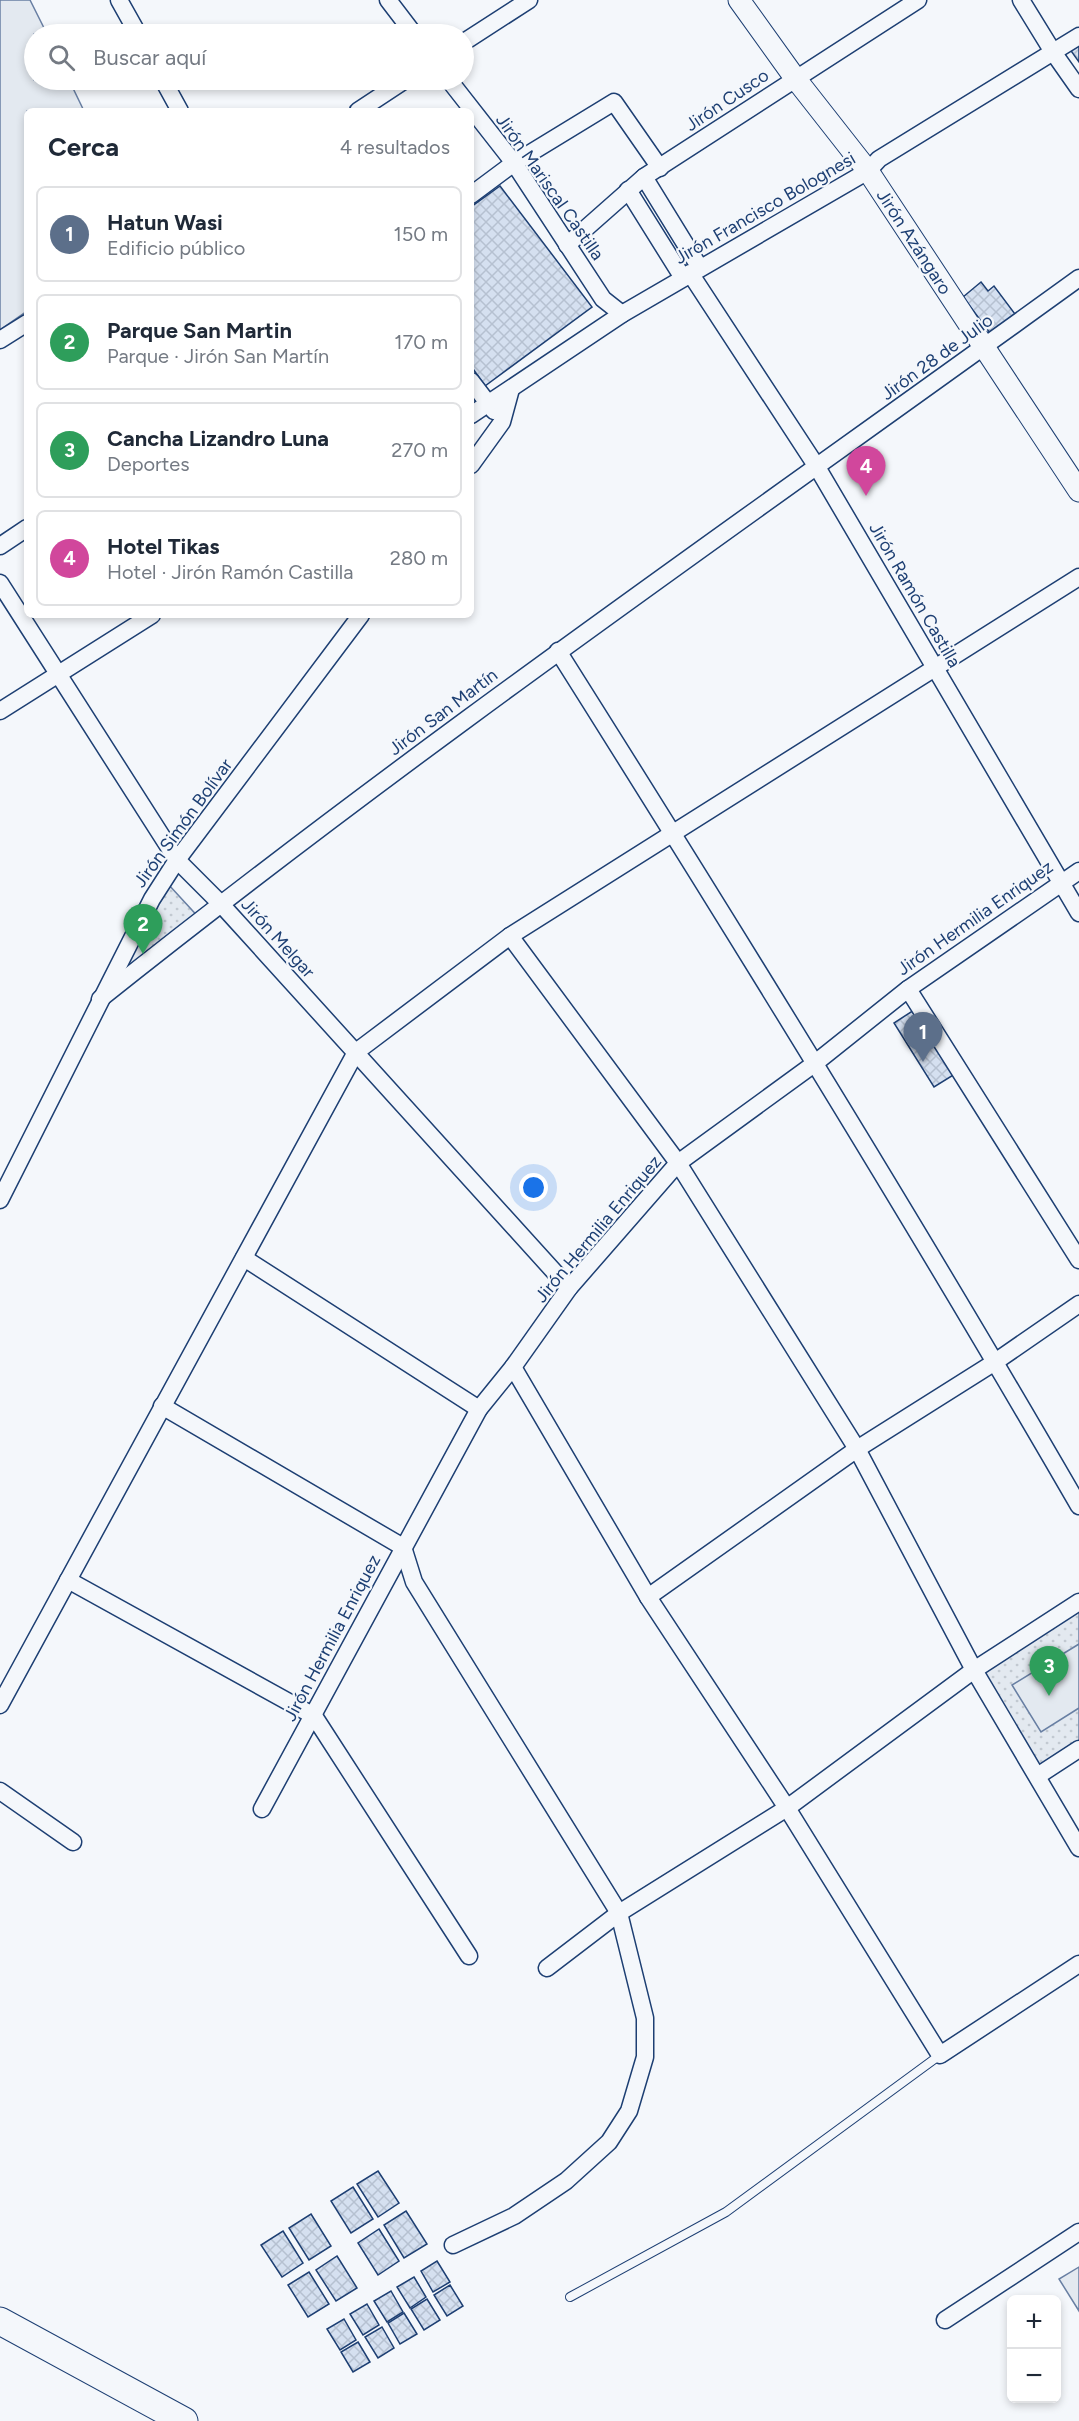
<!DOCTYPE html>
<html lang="es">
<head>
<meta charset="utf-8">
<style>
	body { margin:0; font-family:Figtree,sans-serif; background:#f2f2f3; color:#1f2937 }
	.controls { position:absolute; right:18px; bottom:18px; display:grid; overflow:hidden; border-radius:9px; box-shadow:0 3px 9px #0003 }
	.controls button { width:54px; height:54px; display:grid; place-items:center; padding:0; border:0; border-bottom:2px solid #e0e1e3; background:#fff; color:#1f2937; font:30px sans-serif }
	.you { position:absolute; left:534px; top:1188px; width:21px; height:21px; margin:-15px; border:4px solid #fff; border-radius:50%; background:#1a73e8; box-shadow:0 0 0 9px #1a73e833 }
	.badge { display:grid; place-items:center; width:39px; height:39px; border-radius:50%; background:#c62828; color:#fff; font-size:20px; font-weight:700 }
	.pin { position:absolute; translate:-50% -50px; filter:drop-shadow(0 2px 3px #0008) }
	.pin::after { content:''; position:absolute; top:32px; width:21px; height:18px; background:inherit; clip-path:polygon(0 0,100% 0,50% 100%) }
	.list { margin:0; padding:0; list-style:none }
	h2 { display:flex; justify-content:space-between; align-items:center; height:78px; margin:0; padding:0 24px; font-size:26px }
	h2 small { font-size:20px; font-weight:400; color:#747a83 }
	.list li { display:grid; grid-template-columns:39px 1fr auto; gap:18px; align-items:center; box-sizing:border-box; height:96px; margin:0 12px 12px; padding:0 12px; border:2px solid #e0e1e3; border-radius:9px }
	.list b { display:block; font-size:22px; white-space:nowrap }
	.list p { margin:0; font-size:20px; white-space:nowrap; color:#747a83 }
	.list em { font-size:20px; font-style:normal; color:#747a83 }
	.icon { flex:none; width:33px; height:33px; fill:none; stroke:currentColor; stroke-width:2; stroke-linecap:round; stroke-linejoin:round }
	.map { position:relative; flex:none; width:1079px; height:2421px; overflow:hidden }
	.search { position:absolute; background:#fff; box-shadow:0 3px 9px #0003; left:24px; top:24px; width:450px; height:66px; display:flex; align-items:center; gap:15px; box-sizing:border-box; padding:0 21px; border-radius:33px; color:#747a83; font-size:22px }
	.panel { position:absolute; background:#fff; box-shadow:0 3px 9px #0003; left:24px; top:108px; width:450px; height:510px; border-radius:9px }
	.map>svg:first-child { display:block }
	.green { fill:url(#green-dots); stroke:#687fa3; stroke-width:1.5 }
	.pitch { fill:#e3e9f0; stroke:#687fa3; stroke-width:1.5 }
	.building { fill:url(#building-cross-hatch); stroke:#1d3f73; stroke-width:1.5 }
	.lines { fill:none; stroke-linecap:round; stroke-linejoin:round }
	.service-casing { stroke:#1d3f73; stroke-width:10 }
	.minor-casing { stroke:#1d3f73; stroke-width:19 }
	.tertiary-casing { stroke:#1d3f73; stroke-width:23 }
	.trunk-casing { stroke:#1d3f73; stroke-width:29 }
	.service { stroke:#f4f7fb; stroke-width:8 }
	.minor { stroke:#f4f7fb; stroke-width:16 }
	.tertiary { stroke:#f4f7fb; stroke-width:21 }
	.trunk { stroke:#f4f7fb; stroke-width:27 }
	.labels { text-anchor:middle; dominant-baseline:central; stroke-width:4.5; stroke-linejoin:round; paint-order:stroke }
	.street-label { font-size:18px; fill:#1d3f73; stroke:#f4f7fb }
</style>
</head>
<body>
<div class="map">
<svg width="1079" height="2421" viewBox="0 0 1079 2421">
	<defs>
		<pattern id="green-dots" width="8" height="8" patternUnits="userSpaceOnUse" patternTransform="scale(1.5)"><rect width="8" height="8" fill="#e3e9f0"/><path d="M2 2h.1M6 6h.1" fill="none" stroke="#c2c9d1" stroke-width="1.8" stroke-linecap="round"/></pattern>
		<pattern id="building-cross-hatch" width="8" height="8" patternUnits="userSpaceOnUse" patternTransform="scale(1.5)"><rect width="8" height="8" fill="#d5e0f0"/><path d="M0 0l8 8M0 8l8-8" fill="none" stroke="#b6c1d1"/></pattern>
	</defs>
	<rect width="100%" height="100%" fill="#f4f7fb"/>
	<!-- green -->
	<g class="green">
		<polygon points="168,884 202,921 110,988"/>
		<polygon points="1079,1605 1079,1744 1041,1768 974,1670"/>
	</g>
	<!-- pitch -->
	<g class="pitch">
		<polygon points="0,0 30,0 47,34 34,34 34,80 69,80 84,111 27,111 27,311 0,330"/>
		<polygon points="1079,1644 1079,1708 1041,1732 1012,1685"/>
		<polygon points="1079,2267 1079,2311 1059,2279"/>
	</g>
	<!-- building -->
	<g class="building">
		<polygon points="1079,42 1079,62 1069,48"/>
		<polygon points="500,186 592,307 485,386 471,366 471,207"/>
		<polygon points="981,282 988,291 994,286 1015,314 990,333 963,297"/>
		<polygon points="914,1010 955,1074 934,1087 894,1023"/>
		<polygon points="378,2171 399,2203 378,2217 357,2184"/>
		<polygon points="353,2187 373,2219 351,2233 331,2201"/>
		<polygon points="406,2211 427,2244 404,2258 384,2225"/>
		<polygon points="311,2214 331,2246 309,2260 289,2228"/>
		<polygon points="379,2229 399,2261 378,2275 358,2243"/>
		<polygon points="283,2231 303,2263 282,2277 261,2245"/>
		<polygon points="337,2256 357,2288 336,2301 316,2270"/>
		<polygon points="437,2261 450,2282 433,2292 421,2271"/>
		<polygon points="309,2272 329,2304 308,2317 288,2285"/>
		<polygon points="414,2277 426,2297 410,2308 397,2287"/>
		<polygon points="450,2285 463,2306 447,2316 434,2295"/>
		<polygon points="391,2291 403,2312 387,2322 374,2301"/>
		<polygon points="427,2299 440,2320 424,2330 411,2309"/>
		<polygon points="367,2304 379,2325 363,2335 350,2314"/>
		<polygon points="404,2313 417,2334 400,2344 388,2323"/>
		<polygon points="344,2319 356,2340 340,2350 327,2329"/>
		<polygon points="382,2327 394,2348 378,2358 365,2337"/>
		<polygon points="358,2342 370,2362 353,2372 341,2352"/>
	</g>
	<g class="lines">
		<defs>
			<polyline id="service" points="570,2297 726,2212 940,2055"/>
			<g id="minor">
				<polyline points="119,0 138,34"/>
				<polyline points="388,0 414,34"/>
				<polyline points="1021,0 1053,52 1079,89"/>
				<polyline points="464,42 529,0"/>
				<polyline points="163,80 180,111"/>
				<polyline points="449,80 514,163 603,299 622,314"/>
				<polyline points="358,111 405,80"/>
				<polyline points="644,177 700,268"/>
				<polyline points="628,190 683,278"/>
				<polyline points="471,195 514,163 614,102 660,168"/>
				<polyline points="567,245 644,177 918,0"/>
				<polyline points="690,273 817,467 1079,913"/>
				<polyline points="0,340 27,323"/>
				<polyline points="471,381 494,411"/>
				<polyline points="471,415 622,314 868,171 879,159 1079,36"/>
				<polyline points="471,465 502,422 511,389"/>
				<polyline points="0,546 27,528"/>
				<polyline points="0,583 177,860 220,903 569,1288"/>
				<path d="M558,651C736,933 912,1217 1079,1506"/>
				<polyline points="0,711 152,615"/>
				<polyline points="510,936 678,1163 857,1449 974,1670 1079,1848"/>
				<polyline points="908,989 1079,1260"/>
				<path d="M100,999C417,746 750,516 1079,278"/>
				<polyline points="0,1200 152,899 177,860 361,615"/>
				<polyline points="244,1258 479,1409"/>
				<polyline points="513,1367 648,1597 787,1808 940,2055 1079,1964"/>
				<polyline points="162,1406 403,1547 414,1582 619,1913 645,2018 645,2057 629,2111 609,2142 566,2181 514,2216 453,2245"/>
				<polyline points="68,1580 314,1716 469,1956"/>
				<polyline points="648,1597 857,1449 995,1362 1079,1304"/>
				<polyline points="0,1705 356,1052 510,936 1079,577"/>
				<polyline points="1039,1775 1079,1749"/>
				<polyline points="0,1791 73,1842"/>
				<polyline points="262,1809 479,1409 513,1367 569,1288 678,1163 814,1064 908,989 1079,871"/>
				<polyline points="547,1968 619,1913 787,1808 974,1670 1079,1602"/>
				<polyline points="945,2320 1079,2232"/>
			</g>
			<polyline id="tertiary" points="739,0 795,78 868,171 1079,491"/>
			<polyline id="trunk" points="0,2321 184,2421"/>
		</defs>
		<!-- service casing -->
		<use href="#service" class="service-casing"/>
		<!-- minor casing -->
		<use href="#minor" class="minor-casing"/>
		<!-- tertiary casing -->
		<use href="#tertiary" class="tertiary-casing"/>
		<!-- trunk casing -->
		<use href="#trunk" class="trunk-casing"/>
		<!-- service -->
		<use href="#service" class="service"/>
		<!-- minor -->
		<use href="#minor" class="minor"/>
		<!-- tertiary -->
		<use href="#tertiary" class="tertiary"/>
		<!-- trunk -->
		<use href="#trunk" class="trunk"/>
	</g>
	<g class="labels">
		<!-- street labels -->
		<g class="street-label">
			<text transform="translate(727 100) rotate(-34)">Jirón Cusco</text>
			<text transform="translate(550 187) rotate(55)">Jirón Mariscal Castilla</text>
			<text transform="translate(765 208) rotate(-30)">Jirón Francisco Bolognesi</text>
			<text transform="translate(914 242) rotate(57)">Jirón Azángaro</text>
			<text transform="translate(937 357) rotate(-36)">Jirón 28 de Julio</text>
			<text transform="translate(915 595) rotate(60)">Jirón Ramón Castilla</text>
			<text transform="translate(443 712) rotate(-37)">Jirón San Martín</text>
			<text transform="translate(183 823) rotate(-54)">Jirón Simón Bolívar</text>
			<text transform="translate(975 918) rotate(-35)">Jirón Hermilia Enriquez</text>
			<text transform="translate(278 938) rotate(48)">Jirón Melgar</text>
			<text transform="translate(598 1229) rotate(-50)">Jirón Hermilia Enriquez</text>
			<text transform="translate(332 1638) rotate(-62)">Jirón Hermilia Enriquez</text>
		</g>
	</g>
</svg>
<div class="controls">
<button>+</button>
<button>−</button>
</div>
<div class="you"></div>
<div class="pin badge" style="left:923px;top:1062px;background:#5c6f8a">1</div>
<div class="pin badge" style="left:143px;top:954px;background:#2e9e5b">2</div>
<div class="pin badge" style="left:1049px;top:1696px;background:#2e9e5b">3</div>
<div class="pin badge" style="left:866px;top:496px;background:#d1479c">4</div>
<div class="search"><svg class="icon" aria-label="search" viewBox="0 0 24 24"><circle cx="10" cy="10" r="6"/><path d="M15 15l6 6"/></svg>Buscar aquí</div>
<section class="panel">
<h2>Cerca<small>4 resultados</small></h2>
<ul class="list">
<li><span class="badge" style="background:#5c6f8a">1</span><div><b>Hatun Wasi</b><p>Edificio público</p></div><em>150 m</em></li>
<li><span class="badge" style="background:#2e9e5b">2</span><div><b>Parque San Martin</b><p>Parque · Jirón San Martín</p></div><em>170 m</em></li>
<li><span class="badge" style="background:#2e9e5b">3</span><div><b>Cancha Lizandro Luna</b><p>Deportes</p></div><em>270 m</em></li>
<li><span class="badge" style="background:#d1479c">4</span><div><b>Hotel Tikas</b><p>Hotel · Jirón Ramón Castilla</p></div><em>280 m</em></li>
</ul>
</section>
</div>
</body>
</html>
